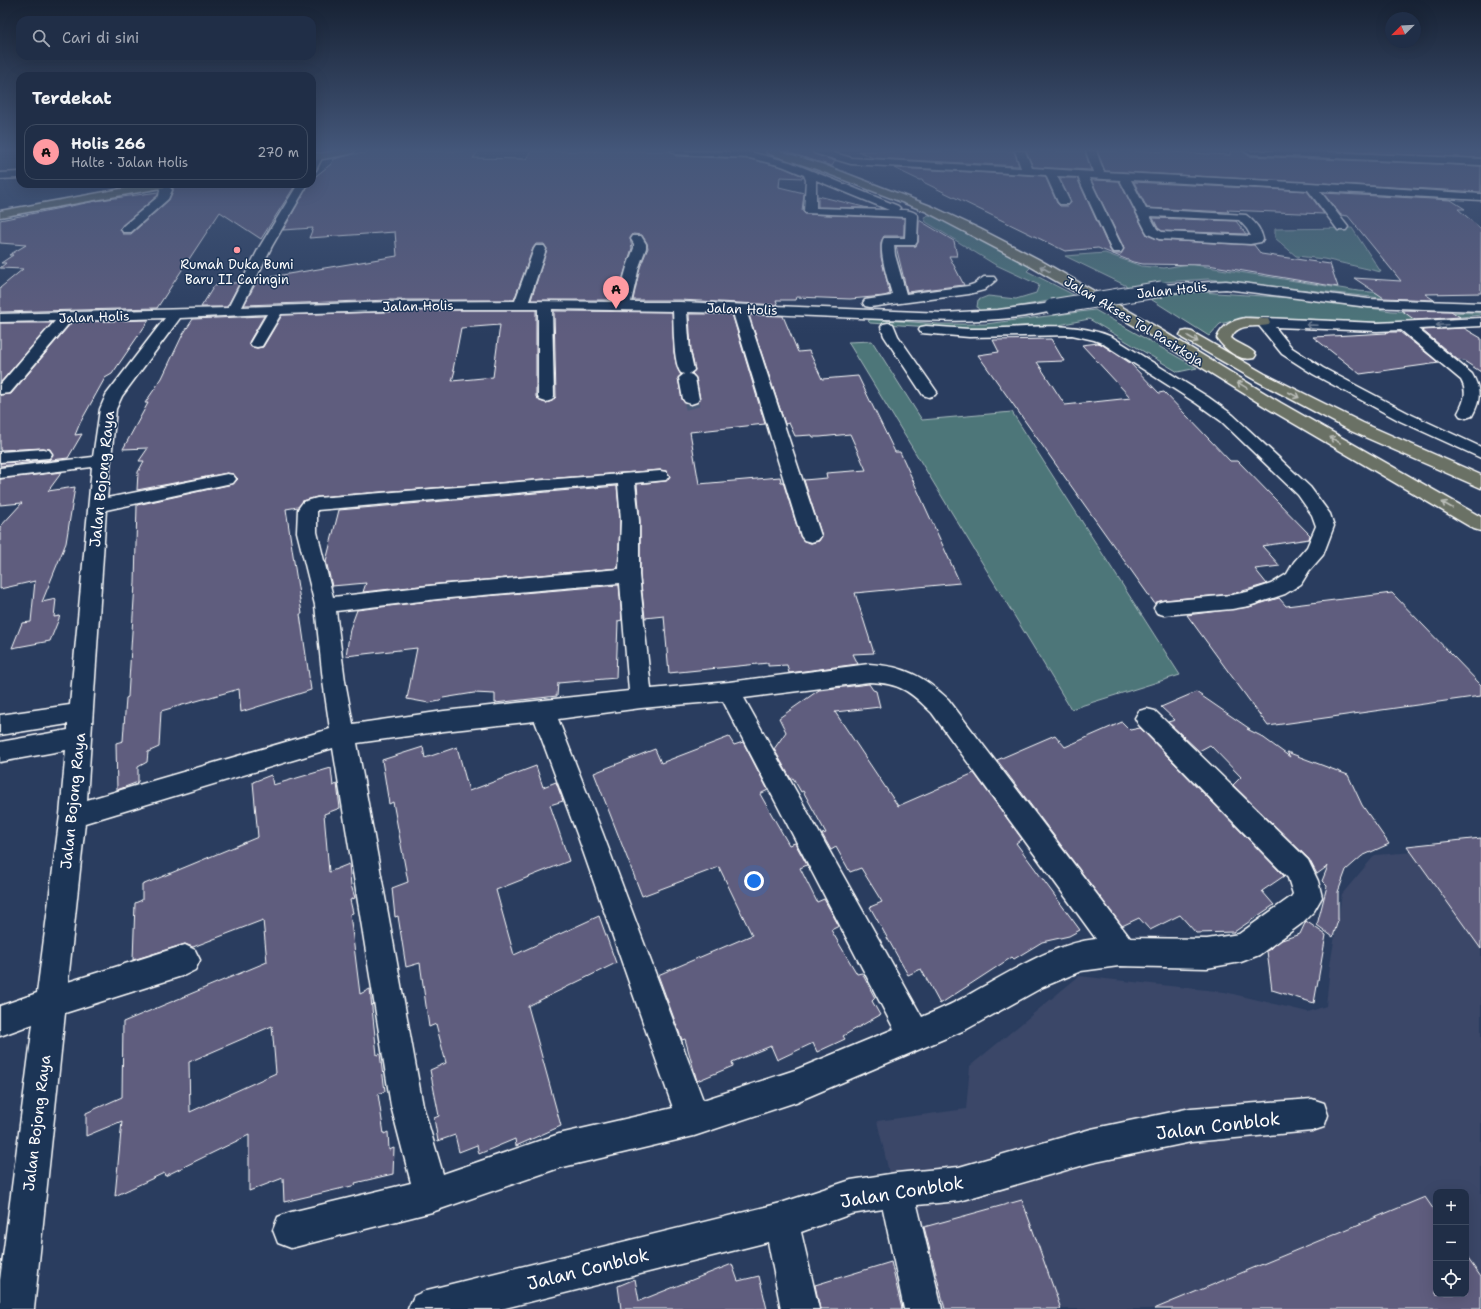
<!DOCTYPE html>
<html lang="id">
<head>
<meta charset="utf-8">
<style>
	body { margin:0; font-family:"Shantell Sans",sans-serif; background:#2d3a52; color:#f1f3f6 }
	.controls { position:absolute; right:12px; bottom:12px; display:grid; overflow:hidden; border-radius:8px; box-shadow:0 4px 16px #0002 }
	.controls button { width:36px; height:36px; display:grid; place-items:center; padding:0; border:0; border-bottom:1px solid #3d4a60; background:#202e47; color:#f1f3f6; font:20px sans-serif }
	.compass { position:absolute; left:1385px; top:12px; width:36px; height:36px; border-radius:50%; background:#202e47; box-shadow:0 4px 16px #0002; rotate:246deg }
	.you { position:absolute; left:754px; top:881px; width:14px; height:14px; margin:-10px; border:3px solid #fff; border-radius:50%; background:#1a73e8; box-shadow:0 0 0 6px #1a73e833 }
	.badge { display:grid; place-items:center; width:26px; height:26px; border-radius:50%; background:#ff9aa2; color:#111; font-size:13px; font-weight:700 }
	.pin { position:absolute; translate:-50% -33px; filter:drop-shadow(0 1px 2px #0008) }
	.pin::after { content:''; position:absolute; top:21px; width:14px; height:12px; background:inherit; clip-path:polygon(0 0,100% 0,50% 100%) }
	.list { margin:0; padding:0; list-style:none }
	h2 { display:flex; justify-content:space-between; align-items:center; height:52px; margin:0; padding:0 16px; font-size:17px }
	h2 small { font-size:13px; font-weight:400; color:#a2a8b4 }
	.list li { display:grid; grid-template-columns:26px 1fr auto; gap:12px; align-items:center; box-sizing:border-box; height:56px; margin:0 8px 8px; padding:0 8px; border:1px solid #3d4a60; border-radius:12px }
	.list b { display:block; font-size:15px; white-space:nowrap }
	.list p { margin:0; font-size:13px; white-space:nowrap; color:#a2a8b4 }
	.list em { font-size:13px; font-style:normal; color:#a2a8b4 }
	.icon { flex:none; width:22px; height:22px; fill:none; stroke:currentColor; stroke-width:2; stroke-linecap:round; stroke-linejoin:round }
	.map { position:relative; flex:none; width:1481px; height:1309px; overflow:hidden }
	.search { position:absolute; background:#202e47; box-shadow:0 4px 16px #0002; left:16px; top:16px; width:300px; height:44px; display:flex; align-items:center; gap:10px; box-sizing:border-box; padding:0 14px; border-radius:12px; color:#a2a8b4; font-size:15px }
	.panel { position:absolute; background:#202e47; box-shadow:0 4px 16px #0002; left:16px; top:72px; width:300px; height:116px; border-radius:12px }
	.map>svg:first-child { display:block }
	.built { fill:#3a4768; fill-rule:evenodd }
	.green { fill:#4e7679; stroke:#a6babc }
	.building { fill:#5e5d7e; stroke:#fff; fill-rule:evenodd }
	.lines { fill:none; stroke-linecap:round; stroke-linejoin:round }
	.minor-tunnel { stroke:#4a5a77; stroke-width:15; stroke-dasharray:15 8; stroke-linecap:butt }
	.minor-casing { stroke:#fff; stroke-width:3 }
	.highway-casing { stroke:#fff; stroke-width:3 }
	.minor { fill:#1d3557; fill-rule:evenodd }
	.highway { fill:#6b7165; fill-rule:evenodd }
	.minor-bridge-casing { stroke:#fff; stroke-width:17; stroke-linecap:butt }
	.minor-bridge { stroke:#1d3557; stroke-width:15 }
	.oneway { stroke:#bcbfba }
	.oneway2 { stroke:#6c7c92 }
	.poi-dot { fill:#ff9aa2; stroke:#1d3557; stroke-width:1.5 }
	.labels { text-anchor:middle; dominant-baseline:central; stroke-width:3; stroke-linejoin:round; paint-order:stroke }
	.far-poi-label { font-size:13px; fill:#fff; stroke:#1d3557 }
	.far-street-label { font-size:13px; fill:#fff; stroke:#1d3557 }
	.street-label { font-size:15px; fill:#fff; stroke:#1d3557 }
	.near-street-label { font-size:18px; fill:#fff; stroke:#1d3557 }
</style>
</head>
<body>
<div class="map">
<svg width="1481" height="1309" viewBox="0 0 1481 1309">
	<rect width="100%" height="100%" fill="#2a3d5f"/>
	<filter id="ink" filterUnits="userSpaceOnUse"><feTurbulence type="fractalNoise" baseFrequency=".025" numOctaves="2"/><feDisplacementMap in="SourceGraphic" scale="8" xChannelSelector="R" yChannelSelector="G"/><feConvolveMatrix kernelMatrix="1 2 1 2 8 2 1 2 1" color-interpolation-filters="sRGB"/></filter>
	<g filter="url(#ink)">
		<!-- built -->
		<path class="built" d="M1440,850L1481,861V1309H921L877,1121L966,1109L970,1066L1079,976L1225,992L1308,1012L1326,1006L1330,965L1342,894L1375,855ZM1436,1192H1466V1294H1436Z"/>
		<!-- green -->
		<g class="green">
			<polygon points="929,215 966,231 1031,267 1027,271 1076,296 981,313 977,307 978,300 988,296 1016,299 1036,293 1039,285 994,264 926,222 924,217"/>
			<polygon points="1352,228 1381,272 1324,259 1296,256 1275,238 1275,229"/>
			<polygon points="1105,253 1141,266 1164,268 1189,264 1358,291 1409,295 1426,299 1381,298 1208,279 1162,282 1131,288 1065,256"/>
			<polygon points="1201,292 1293,298 1392,311 1481,313 1481,315 1401,323 1249,317 1220,324 1209,336 1149,298 1169,294"/>
			<polygon points="1095,310 1197,368 1178,372 1089,319 1039,329 991,331 870,323 868,321 871,319 939,324 985,324"/>
			<polygon points="872,341 922,420 1012,412 1180,675 1071,709 848,342"/>
		</g>
		<!-- building -->
		<g class="building">
			<polygon points="367,151 479,151 473,158 526,159 531,151 670,151 676,156 750,159 782,167 803,176 803,178 780,177 779,187 804,193 802,211 805,214 904,218 904,236 884,236 881,242 881,257 890,294 884,296 850,299 796,297 795,300 776,300 778,305 680,300 633,300 640,267 648,248 647,243 642,235 633,234 630,238 632,248 616,300 531,300 547,249 544,244 536,244 533,248 514,300 390,300 244,305 258,279 397,256 395,232 309,238 313,228 283,230 309,184 312,184 312,179 331,164 334,159 354,154 366,153"/>
			<polygon points="783,151 812,151 814,154 835,161 832,166"/>
			<polygon points="858,151 1014,151 1019,166 873,158"/>
			<polygon points="1026,151 1085,151 1091,170 1033,167"/>
			<polygon points="1097,151 1149,151 1230,155 1230,151 1243,151 1249,156 1481,166 1481,192 1105,171"/>
			<polygon points="1327,151 1481,151 1481,158"/>
			<polygon points="894,168 1045,176 1057,203 1060,206 1068,206 1071,202 1059,178 1077,178 1110,250 1113,254 1121,254 1124,248 1091,180 1119,181 1147,235 1159,240 1254,245 1261,254 1330,264 1338,287 1208,265 1143,264 1133,262 1098,248 1065,251 923,182 922,180 919,180"/>
			<polygon points="1134,182 1307,191 1324,214 1227,210 1229,212 1147,208"/>
			<polygon points="183,184 296,184 261,239 220,212 157,308 0,312 0,288 23,269 0,268 6,263 1,263 13,255 9,255 26,245 0,243 0,220 101,200 158,192 158,195 120,228 123,234 131,234 169,200 173,191 173,186"/>
			<polygon points="1323,193 1451,200 1465,209 1458,209 1481,229 1481,293 1425,294 1434,300 1384,298 1354,278 1401,281 1348,216 1341,215"/>
			<polygon points="818,196 868,208 818,207"/>
			<polygon points="1153,218 1236,221 1246,234 1162,231 1158,228"/>
			<polygon points="919,220 954,241 957,256 949,256 964,285 907,292 896,246 916,246 918,242"/>
			<polygon points="240,282 227,307 201,307 214,286"/>
			<path d="M446,310H536V397L540,401L546,403L552,401L556,397L554,311L672,312L674,353L677,368L681,375L678,378L682,399L685,403L691,405L697,403L700,399L696,378L692,373L695,370L691,352L689,314H732L765,424L690,432L699,484L780,477L781,482H783L800,536L804,541L811,543L819,541L822,536L804,480L827,478L826,473L866,470L850,434L820,437H813L812,435L795,436L789,423L785,424L749,315L783,316L798,352L809,351L822,379L858,376L895,452H900L960,583L855,593L874,653L853,654L858,664L789,673L787,665L768,666V663L669,673L664,616L645,618L640,575V521L637,484L666,481L670,476L666,471L660,470L317,497L303,501L298,507L286,509L302,614H300L311,690L241,712L239,689L161,711L159,747L148,752L147,762L138,767V782L117,790L116,743L123,741L126,698L128,697L135,583L137,505L233,484L238,479L233,474L227,473L137,490L138,472L144,461H139L148,448L123,449L148,403H145L162,378L182,336L193,319L264,316L249,342L251,347L257,348L263,347L282,315ZM500,325L493,377L452,381L455,370H453L461,328Z"/>
			<polygon points="1401,310 1451,311 1460,317 1415,320"/>
			<polygon points="149,320 112,374 105,378 80,423 75,435 82,434 68,458 0,466 0,463 49,460 53,455 50,449 43,448 0,450 0,395 11,394 72,322"/>
			<polygon points="0,323 52,323 0,383"/>
			<polygon points="1464,328 1481,338 1481,372 1464,361 1458,360 1422,330"/>
			<polygon points="1386,332 1400,332 1439,363 1360,374 1313,337 1387,333"/>
			<polygon points="1051,339 1064,361 1037,362 1065,405 1131,398 1082,345 1098,343 1101,344 1130,363 1159,393 1164,392 1230,461 1238,461 1310,535 1309,539 1262,546 1280,566 1255,569 1267,584 1232,594 1164,600 1157,602 1155,604 978,355 999,352 993,340"/>
			<polygon points="62,472 48,491 75,487 66,543 42,602 56,599 54,617 60,616 50,641 12,648 22,623 31,622 35,581 0,589 0,527 22,503 0,505 0,479"/>
			<polygon points="617,486 620,521 618,568 438,584 363,592 366,583 332,586 326,561 339,510"/>
			<polygon points="619,585 622,620 618,621 616,678 558,683 557,696 495,703 495,694 474,693 443,698 440,701 429,703 407,699 417,648 346,656 350,629 357,610 438,600"/>
			<polygon points="1392,593 1481,685 1481,696 1268,726 1187,615 1249,607 1279,598 1286,606"/>
			<polygon points="869,684 873,690 876,691 880,707 835,712 898,806 974,773 1022,839 1016,843 1080,930 1069,936 1042,942 1014,959 1012,957 940,1004 921,969 908,975 870,907 882,902 861,868 850,872 836,847 831,850 822,834 826,833 803,791 801,792 793,778 791,779 774,749 786,732 779,718 819,690"/>
			<polygon points="1196,692 1250,729 1247,729 1261,736 1290,757 1287,752 1348,775 1362,805 1389,844 1362,856 1346,870 1338,892 1338,920 1333,937 1317,925 1327,886 1322,881 1328,866 1317,874 1309,859 1233,785 1241,777 1210,745 1199,751 1168,722 1175,720 1161,707"/>
			<polygon points="1122,722 1130,730 1140,728 1284,876 1262,891 1274,905 1234,932 1196,933 1180,915 1150,930 1139,918 1122,926 997,760 1055,735 1065,747"/>
			<polygon points="729,737 734,745 743,742 768,790 760,794 789,845 795,843 807,865 800,868 817,902 824,899 839,926 831,930 857,974 862,973 875,998 872,1001 880,1015 843,1036 845,1039 817,1052 813,1043 777,1060 771,1046 732,1062 733,1066 697,1081 685,1039 682,1040 658,975 752,935 719,867 642,896 594,773 655,749 661,763"/>
			<polygon points="423,747 425,758 457,747 469,791 536,766 543,787 556,782 563,801 550,805 569,861 496,890 514,955 599,916 616,963 528,1006 561,1126 516,1146 515,1139 479,1154 477,1145 459,1152 455,1135 438,1141 434,1118 439,1116 430,1070 446,1063 436,1024 429,1027 420,963 406,967 398,916 395,917 392,888 408,882 393,802 389,804 382,760"/>
			<path d="M331,768L333,786L337,784L340,808L324,814L329,872L349,864L351,885L355,898L350,900L353,913L350,914L360,994L370,989L377,1055L380,1054L385,1091L378,1094L384,1134L388,1132L389,1150L394,1148L393,1174L355,1183L356,1185L284,1202L283,1178L249,1191V1135L165,1176L164,1173L115,1196L122,1121L86,1136V1113L122,1097L123,1022L267,962L263,920L193,947L185,944L133,960L135,903L142,900V885L258,837L253,782L271,775L273,785ZM272,1026L276,1073L190,1112L189,1062Z"/>
			<polygon points="1481,838 1481,949 1407,846"/>
			<polygon points="1306,921 1326,935 1314,1003 1272,990 1267,951 1282,940 1300,934"/>
			<polygon points="1425,1197 1436,1213 1436,1294 1466,1294 1466,1256 1481,1277 1481,1309 1154,1309"/>
			<polygon points="1022,1200 1061,1309 945,1309 924,1227"/>
			<polygon points="891,1262 902,1309 820,1309 815,1285"/>
			<polygon points="732,1264 738,1281 759,1276 767,1309 621,1309 618,1286 635,1279 639,1301"/>
		</g>
		<g class="lines">
			<!-- minor-tunnel -->
			<polyline class="minor-tunnel" points="691,399 693,408"/>
			<defs>
				<g id="minor">
					<path d="M671,151L750,152L790,162L898,206L900,208L898,210C905,210 914,210 918,216L917,242L915,245H894L895,255L906,294L968,286L974,284L984,277H994L996,280L984,290L969,294L870,307L865,306L863,303L865,300L891,296L892,294C889,283 877,248 884,238H905L906,217L806,213L804,211L806,180L804,175L782,166L750,158L676,154ZM816,180L889,210L816,208Z"/>
					<path d="M813,151H827L852,158L1021,168L1015,151H1025L1032,168L1093,172L1086,151H1096L1104,172L1310,183L1481,194V200L1320,191L1348,227L1346,230H1338L1308,190L1131,180L1146,209L1246,215C1254,221 1261,229 1263,239L1261,242L1250,244L1159,239L1148,234L1146,231L1120,180L1089,178L1123,249L1121,252H1113L1111,249L1078,177L1057,176L1070,202L1068,204H1060L1058,202L1046,175L851,164L814,153ZM1150,216L1239,220L1247,229L1251,236L1162,232L1157,229Z"/>
					<polygon points="1244,151 1304,151 1481,159 1481,165 1249,154"/>
					<polygon points="318,153 323,156 316,170 312,171 312,158 314,154"/>
					<polygon points="20,172 20,178 0,179 0,173"/>
					<polygon points="117,184 128,184 128,185 123,188 119,187"/>
					<polygon points="158,184 168,185 172,190 168,199 131,232 123,232 121,229 123,226 159,196 160,190"/>
					<path d="M298,184H308L272,246L242,307L390,302L515,301L534,249L536,246H544L546,249L529,301L617,302L627,267L634,248V244L631,239L633,236H641L646,244V248L639,267L631,302H680L943,313L998,310L1052,303L1057,304L1059,307L1057,310C1001,324 941,321 884,319C839,317 793,315 747,313L821,536L818,540L811,542L804,540L801,536L733,313L687,312L690,352L694,370L689,374L692,375L695,378L699,399L697,402L691,404L685,402L683,399L679,378L684,374L681,373C673,363 674,325 673,311L552,309L554,397L552,400L546,402L540,400L538,397V309H446L281,314L262,346L257,347L252,346L250,343L267,314L180,318L122,396L116,409L107,498L227,474L233,475L236,479L233,483L227,484L106,510L87,800L330,729L323,681L315,605L297,532L298,509L303,502L317,498L660,471L666,472L669,476L666,480L635,483L639,521V575L651,689L729,682L869,664C904,666 923,676 948,699L1130,938L1207,939L1239,934L1291,897L1293,894L1288,878L1139,725L1135,718L1139,711L1147,709L1155,711L1308,860L1318,881L1322,897L1314,911L1301,924L1259,955L1241,962L1207,968L1119,966L1081,971L1043,987L967,1029L796,1102L694,1136L559,1168L432,1212L291,1248L278,1243L273,1230L278,1217L291,1212L411,1183L391,1106L333,748L85,823L68,982L185,945L195,950L200,960L195,970L185,975L65,1013L34,1309H0V1280L33,1024L0,1036V1006L37,993L60,815L66,750L0,762V742L68,730V724L0,735V715L70,705L92,467L0,478V468L93,457L100,409L106,395L165,318L71,321L10,393L0,394V385L55,321L0,322V314L228,308L260,246ZM618,484L621,521L619,569L438,585L333,597L317,532V510ZM620,583L629,691L444,711L353,724L345,681L336,611L438,599ZM869,682C900,683 910,691 932,713L1096,939C1055,943 1012,971 977,990C959,1001 941,1009 922,1017L744,698ZM723,701L894,1029L795,1070L703,1100L603,834L558,719L641,708ZM535,721L577,834L673,1108L559,1134L443,1174L423,1106L357,743L444,731Z"/>
					<polygon points="1226,281 1368,299 1481,303 1481,311 1368,307 1226,289 1162,293 1157,292 1155,289 1157,286 1162,285"/>
					<path d="M1263,318L1377,323L1481,318V326L1418,329L1472,374C1481,390 1481,400 1472,416L1466,418L1460,416L1458,413C1464,402 1468,392 1461,380L1401,330L1377,331L1275,327L1292,348L1323,368L1412,415L1481,447V458L1400,421L1313,374L1282,354L1256,322L1258,319Z"/>
					<polygon points="888,323 893,324 898,336 937,392 935,395 929,397 923,395 884,336 881,327 883,324"/>
					<path d="M926,326C940,327 955,328 969,329C1015,330 1069,318 1112,337L1208,397L1233,415L1310,487L1330,514L1334,526L1323,555L1309,571L1301,584L1285,594L1249,606L1232,609L1164,615L1157,613L1154,608L1157,603L1164,601L1232,595L1247,592L1271,584L1287,574L1294,562L1307,547L1316,526L1312,515L1298,495L1221,421L1196,403L1102,343L1094,340L1072,335L969,337L921,333L919,330L921,327Z"/>
					<polygon points="43,449 49,450 52,454 49,458 0,462 0,452"/>
					<polygon points="1312,1099 1324,1103 1328,1115 1324,1127 1312,1131 1191,1142 1091,1163 959,1201 917,1205 942,1309 904,1309 883,1209 851,1214 801,1232 819,1309 781,1309 768,1242 501,1309 408,1309 414,1296 427,1290 781,1203 851,1180 896,1173 959,1167 1091,1129 1191,1108"/>
				</g>
				<g id="highway">
					<polygon points="336,151 355,151 350,154 312,161 312,155"/>
					<polygon points="766,151 780,151 824,165 933,207 980,229 1038,259 1143,319 1281,403 1481,517 1481,531 1474,529 1269,409 1133,325 1028,265 925,211 816,169 767,153"/>
					<polygon points="149,184 172,184 167,187 0,217 0,211"/>
					<path d="M1245,318L1268,319L1270,322L1268,325C1255,328 1238,322 1231,338C1238,345 1251,347 1256,355L1254,358C1240,362 1224,349 1217,338C1223,325 1231,321 1245,318Z"/>
					<polygon points="1187,331 1192,332 1265,374 1363,423 1481,475 1481,488 1351,431 1255,380 1182,338 1180,335 1182,332"/>
				</g>
			</defs>
			<!-- minor casing -->
			<use href="#minor" class="minor-casing"/>
			<!-- highway casing -->
			<use href="#highway" class="highway-casing"/>
			<!-- minor -->
			<use href="#minor" class="minor"/>
			<!-- highway -->
			<use href="#highway" class="highway"/>
			<defs>
				<polyline id="minor-bridge" points="1052,307 1162,289"/>
			</defs>
			<!-- minor-bridge casing -->
			<use href="#minor-bridge" class="minor-bridge-casing"/>
			<!-- minor-bridge -->
			<use href="#minor-bridge" class="minor-bridge"/>
		</g>
		<!-- one-way arrows -->
		<defs><path id="oneway-shaft" d="M-6 0H5M1.5-3L5.5 0L1.5 3" fill="none" stroke-width="1.6" stroke-linecap="round" stroke-linejoin="round"/></defs>
		<g class="oneway">
			<use href="#oneway-shaft" transform="translate(1045 269) rotate(-150)"/>
			<use href="#oneway-shaft" transform="translate(1193 339) rotate(30)"/>
			<use href="#oneway-shaft" transform="translate(1242 385) rotate(-149)"/>
			<use href="#oneway-shaft" transform="translate(1294 395) rotate(28)"/>
			<use href="#oneway-shaft" transform="translate(1335 440) rotate(-150)"/>
			<use href="#oneway-shaft" transform="translate(1447 505) rotate(-150)"/>
		</g>
		<g class="oneway2">
			<use href="#oneway-shaft" transform="translate(1312 325) rotate(-178)"/>
			<use href="#oneway-shaft" transform="translate(1442 325) rotate(177)"/>
		</g>
	</g>
	<!-- sky -->
	<linearGradient id="sky" x2="0" y2="1"><stop stop-color="#172234"/><stop offset="0.45" stop-color="#44577a"/><stop offset="1" stop-color="#44577a" stop-opacity="0"/></linearGradient>
	<rect width="1481" height="334" fill="url(#sky)"/>
	<!-- markers -->
	<circle class="poi-dot" cx="237" cy="250" r="4"/>
	<g class="labels">
		<!-- far-poi labels -->
		<g class="far-poi-label">
			<text x="237" y="264">Rumah Duka Bumi<tspan x="237" dy="15">Baru II Caringin</tspan></text>
		</g>
		<!-- far-street labels -->
		<g class="far-street-label">
			<text transform="translate(1172 290) rotate(-6)">Jalan Holis</text>
			<text transform="translate(418 306) rotate(-1)">Jalan Holis</text>
			<text transform="translate(742 309) rotate(2)">Jalan Holis</text>
			<text transform="translate(94 317) rotate(-2)">Jalan Holis</text>
			<text transform="translate(1134 321) rotate(31)">Jalan Akses Tol Pasirkoja</text>
		</g>
		<!-- street labels -->
		<g class="street-label">
			<text transform="translate(102 479) rotate(-84)">Jalan Bojong Raya</text>
			<text transform="translate(73 801) rotate(-84)">Jalan Bojong Raya</text>
			<text transform="translate(37 1123) rotate(-83)">Jalan Bojong Raya</text>
		</g>
		<!-- near-street labels -->
		<g class="near-street-label">
			<text transform="translate(1218 1126) rotate(-7)">Jalan Conblok</text>
			<text transform="translate(902 1192) rotate(-9)">Jalan Conblok</text>
			<text transform="translate(588 1269) rotate(-14)">Jalan Conblok</text>
		</g>
	</g>
</svg>
<div class="controls">
<button>+</button>
<button>−</button>
<button><svg class="icon" aria-label="locate" viewBox="0 0 24 24"><circle cx="12" cy="12" r="6"/><path d="M12 2v4M12 18v4M2 12h4M18 12h4"/></svg></button>
</div>
<svg class="compass" viewBox="-18 -18 36 36"><path d="M0-13l5 13h-10z" fill="#e53935"/><path d="M0 13l5-13h-10z" fill="#a2a8b4"/></svg>
<div class="you"></div>
<div class="pin badge" style="left:616px;top:309px">A</div>
<div class="search"><svg class="icon" aria-label="search" viewBox="0 0 24 24"><circle cx="10" cy="10" r="6"/><path d="M15 15l6 6"/></svg>Cari di sini</div>
<section class="panel">
<h2>Terdekat<small></small></h2>
<ul class="list">
<li><span class="badge">A</span><div><b>Holis 266</b><p>Halte · Jalan Holis</p></div><em>270 m</em></li>
</ul>
</section>
</div>
</body>
</html>
